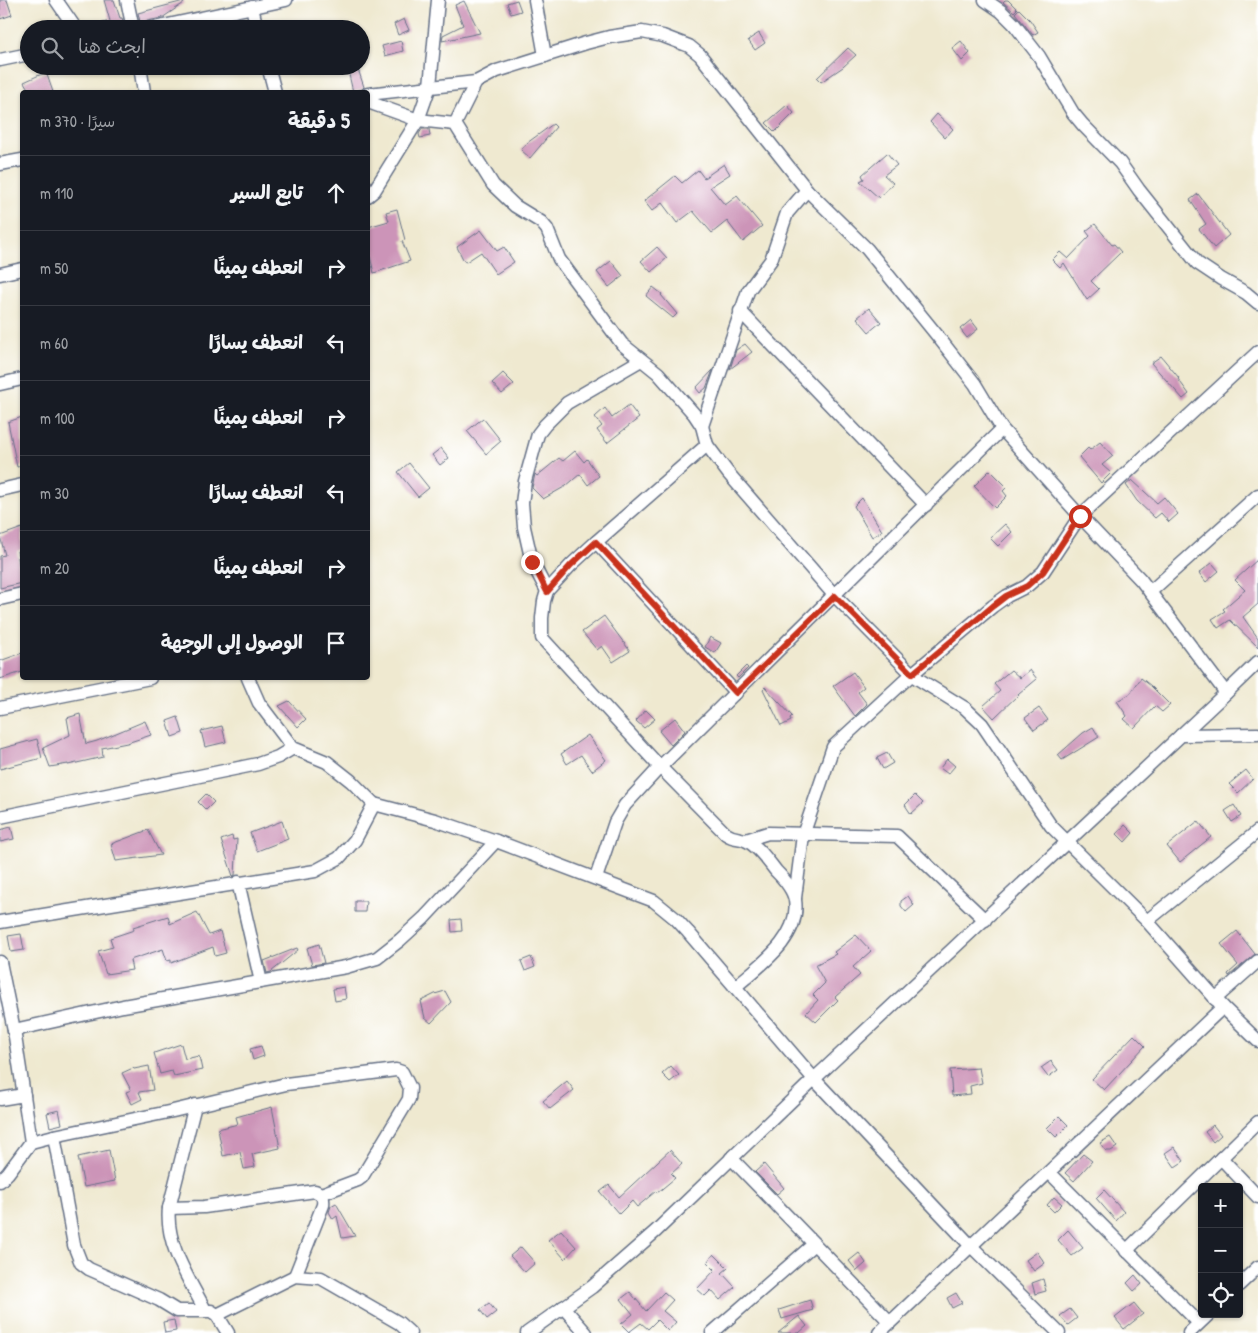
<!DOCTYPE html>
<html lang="ar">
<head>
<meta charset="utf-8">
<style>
	body { margin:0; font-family:"Patrick Hand","Playpen Sans Arabic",sans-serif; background:#20242c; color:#f1f3f6; direction:rtl }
	.controls { position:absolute; right:15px; bottom:15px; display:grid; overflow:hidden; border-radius:5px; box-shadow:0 1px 4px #0004 }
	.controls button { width:45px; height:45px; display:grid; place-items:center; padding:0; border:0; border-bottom:1px solid #363941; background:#171b24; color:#f1f3f6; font:25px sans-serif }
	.stop { position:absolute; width:15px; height:15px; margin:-11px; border:4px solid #c8321e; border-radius:50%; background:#fff }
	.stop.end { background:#c8321e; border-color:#fff; box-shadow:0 1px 5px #0008 }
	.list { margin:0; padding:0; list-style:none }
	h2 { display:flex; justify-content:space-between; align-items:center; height:65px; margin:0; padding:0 20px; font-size:21px }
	h2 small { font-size:16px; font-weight:400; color:#9ea1a6 }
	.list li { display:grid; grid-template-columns:32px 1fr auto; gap:15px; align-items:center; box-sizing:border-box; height:75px; padding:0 20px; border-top:1px solid #363941 }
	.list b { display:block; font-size:19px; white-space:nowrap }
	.list em { font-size:16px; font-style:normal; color:#9ea1a6 }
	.icon { flex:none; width:28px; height:28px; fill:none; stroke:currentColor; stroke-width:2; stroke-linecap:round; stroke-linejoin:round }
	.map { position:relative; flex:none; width:1258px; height:1333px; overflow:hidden; direction:ltr }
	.search { position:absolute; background:#171b24; box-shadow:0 1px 4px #0004; left:20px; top:20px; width:350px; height:55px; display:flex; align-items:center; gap:12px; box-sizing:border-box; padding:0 18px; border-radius:28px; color:#9ea1a6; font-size:19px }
	.panel { position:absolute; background:#171b24; box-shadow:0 1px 4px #0004; left:20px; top:90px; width:350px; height:590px; border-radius:5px; direction:rtl }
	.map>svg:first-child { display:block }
	.building { fill:#cc94b8 }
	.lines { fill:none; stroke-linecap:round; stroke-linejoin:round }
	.street-casing { stroke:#657086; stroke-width:15 }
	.street { stroke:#fff; stroke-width:12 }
	.route { stroke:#c8321e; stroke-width:6 }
</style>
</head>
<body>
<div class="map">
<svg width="1258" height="1333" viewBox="0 0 1258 1333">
	<rect width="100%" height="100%" fill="#fff"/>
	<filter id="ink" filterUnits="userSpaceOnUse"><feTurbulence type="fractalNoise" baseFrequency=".02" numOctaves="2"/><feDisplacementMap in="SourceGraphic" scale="10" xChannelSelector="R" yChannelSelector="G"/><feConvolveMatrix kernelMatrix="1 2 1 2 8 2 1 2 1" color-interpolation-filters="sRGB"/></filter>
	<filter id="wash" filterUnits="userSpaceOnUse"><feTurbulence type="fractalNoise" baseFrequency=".0096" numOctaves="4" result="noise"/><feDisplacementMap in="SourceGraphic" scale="20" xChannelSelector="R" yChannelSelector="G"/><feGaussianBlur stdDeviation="1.12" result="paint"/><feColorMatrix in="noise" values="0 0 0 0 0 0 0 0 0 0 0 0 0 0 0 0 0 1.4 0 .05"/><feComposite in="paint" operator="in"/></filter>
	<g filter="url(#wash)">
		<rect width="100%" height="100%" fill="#efe9d0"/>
		<g id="blocks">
			<!-- building -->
			<g class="building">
				<polygon points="0,0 7,0 12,15 0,19"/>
				<polygon points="104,0 114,0 120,18 122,18 125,28 95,29 95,25 110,21"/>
				<polygon points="517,0 521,11 511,14 507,3"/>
				<polygon points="1005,0 1008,0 1017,9 1014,12 1003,2"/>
				<polygon points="184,1 184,3 162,18 147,21 141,26 138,13"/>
				<polygon points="464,1 480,33 442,41 443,35 463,25 455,5"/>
				<polygon points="1019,9 1030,20 1038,32 1033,35 1015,13"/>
				<polygon points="404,19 409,30 398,35 394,24"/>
				<polygon points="759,33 765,43 755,50 748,40"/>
				<polygon points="401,41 403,51 385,56 382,46"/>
				<polygon points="961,41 970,53 962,61 952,48"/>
				<polygon points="848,48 856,55 843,67 821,82 817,78"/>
				<polygon points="347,66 357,66 364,87 362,89 353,92"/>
				<polygon points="46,72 53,92 30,92 24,82"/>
				<polygon points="787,105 794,113 775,132 766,123"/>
				<polygon points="937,114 953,129 945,138 930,122"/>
				<polygon points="553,124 556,127 530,158 521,150 527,143"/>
				<polygon points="422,129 429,129 430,136 420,138 419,134"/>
				<polygon points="887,153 897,165 884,175 893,183 879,198 860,181 864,179 862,175"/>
				<polygon points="724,164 730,174 710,187 725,205 737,196 762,226 743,242 727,221 712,233 693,211 677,223 662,203 652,211 644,201 675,176 682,183 698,170 704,178"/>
				<polygon points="1198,194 1229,235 1214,248 1199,229 1206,224 1190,200"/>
				<polygon points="397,209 405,240 402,241 410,261 374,273 368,248 368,227 389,221 386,212"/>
				<polygon points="1095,224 1112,245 1114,244 1121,252 1091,281 1099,289 1087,300 1064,263 1060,268 1052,260 1060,252 1068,259 1090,236 1086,231"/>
				<polygon points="481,230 497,251 504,247 514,262 496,274 481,252 466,262 464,261 457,247"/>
				<polygon points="657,247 667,258 651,272 641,261"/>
				<polygon points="611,261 623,276 609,287 597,272"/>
				<polygon points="653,287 662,294 661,295 677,314 673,318 646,296"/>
				<polygon points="869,308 881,322 869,332 857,318"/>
				<polygon points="971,320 978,329 967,338 960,329"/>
				<polygon points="745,344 752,352 730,369 736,350"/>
				<polygon points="1161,356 1179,378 1178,379 1189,394 1183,399 1151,363"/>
				<polygon points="713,370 706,388 700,393 696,388"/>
				<polygon points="503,373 514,384 502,394 492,383"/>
				<polygon points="629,405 639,418 607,443 597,430 602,426 595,417 605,408 612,418"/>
				<polygon points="22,417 22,466 17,467 8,422"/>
				<polygon points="483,418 501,441 486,454 467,431"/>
				<polygon points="1100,442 1113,456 1102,465 1111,473 1101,483 1079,457 1088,448 1090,450"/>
				<polygon points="441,448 449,458 440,465 432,455"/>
				<polygon points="575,451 584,462 587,459 599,476 588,485 580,474 566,486 543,499 532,488 535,474 537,476 559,458 563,461"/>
				<polygon points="409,463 429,488 418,497 398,472"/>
				<polygon points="990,470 1007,487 1003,491 1007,496 995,508 974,486"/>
				<polygon points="1132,480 1157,503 1164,497 1178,514 1169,522 1161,513 1155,518 1137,501 1126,485"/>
				<polygon points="862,498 882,531 872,537 854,506"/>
				<polygon points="1005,524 1012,532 998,546 990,538"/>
				<polygon points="22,528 22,549 17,551 22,583 0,588 0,556 5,555 0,536"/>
				<polygon points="1258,559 1258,604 1243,617 1258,638 1258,647 1230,620 1218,628 1212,619 1225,611 1223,609 1245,590 1235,580"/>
				<polygon points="1212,563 1219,571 1206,582 1199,573"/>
				<polygon points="604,616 630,651 613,662 602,646 597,650 582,632"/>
				<polygon points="710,637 721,643 715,653 705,647"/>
				<polygon points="22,653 22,672 0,679 0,661"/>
				<polygon points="746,666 748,668 738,678 736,676"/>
				<polygon points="1011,670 1020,678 1030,670 1037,679 1019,694 994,718 983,706 1000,691 994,684"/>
				<polygon points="853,672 864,687 858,692 867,704 855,716 833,686"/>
				<polygon points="1141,678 1151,686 1170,705 1162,712 1155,706 1134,728 1124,719 1127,716 1117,701 1130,694"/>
				<polygon points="765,687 792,716 790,718 791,721 781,726 763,689"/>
				<polygon points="289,701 306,719 298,727 279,706"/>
				<polygon points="1039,708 1048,720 1034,730 1025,718"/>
				<polygon points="646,710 655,719 644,728 636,721"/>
				<polygon points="80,714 86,744 97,741 145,721 151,735 127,743 102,748 103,757 68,765 68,764 50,767 43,748 70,735 67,718"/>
				<polygon points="178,717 183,733 172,737 167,721"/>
				<polygon points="675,718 685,731 671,745 659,731"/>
				<polygon points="222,726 226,742 205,747 201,731"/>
				<polygon points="1093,727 1099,737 1062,760 1058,755 1083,733"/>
				<polygon points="588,735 606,760 592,771 581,755 567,764 561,754"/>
				<polygon points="37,739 42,758 0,769 0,749"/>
				<polygon points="887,753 893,763 883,769 877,758"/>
				<polygon points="947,759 955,766 948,774 940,768"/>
				<polygon points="1246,770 1253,779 1238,793 1229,784"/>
				<polygon points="206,794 214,802 206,810 198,802"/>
				<polygon points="915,795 923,803 911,814 905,805"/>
				<polygon points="1234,805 1241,816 1232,822 1225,811"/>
				<polygon points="282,821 288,839 257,851 250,833"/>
				<polygon points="1198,821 1211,837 1180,862 1167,846"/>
				<polygon points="1125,825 1133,833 1125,842 1117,834"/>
				<polygon points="11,827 14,839 0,842 0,830"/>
				<polygon points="148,830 161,855 116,861 111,844"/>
				<polygon points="232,836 233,840 237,839 235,875 233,876 221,840"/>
				<polygon points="908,896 914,905 906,912 901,906 901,901"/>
				<polygon points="355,901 366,901 365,912 355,912"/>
				<polygon points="197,912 209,935 220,931 226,953 215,956 213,947 171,963 171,960 167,961 163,949 130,960 132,970 106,974 98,951 113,947 110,938 134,930 133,927 168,916 170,924"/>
				<polygon points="461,919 462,931 452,932 451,920"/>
				<polygon points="1237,931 1255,954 1229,976 1228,974 1238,965 1221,944"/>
				<polygon points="21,934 24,950 11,952 8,936"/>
				<polygon points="856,935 871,951 853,967 860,975 835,997 838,1000 816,1022 806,1013 818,1000 813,995 825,983 815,965 836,954 834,952"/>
				<polygon points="319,944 324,963 312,965 307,948"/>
				<polygon points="297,948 298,950 271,972 267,973 264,961"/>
				<polygon points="531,957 535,967 525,971 521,961"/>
				<polygon points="344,987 346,999 335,1001 333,989"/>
				<polygon points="445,991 451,1002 431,1023 425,1018 421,1001 435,994"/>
				<polygon points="1134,1035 1145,1046 1104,1090 1092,1079"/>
				<polygon points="181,1044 185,1059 199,1056 202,1070 174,1076 172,1071 160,1074 154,1053"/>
				<polygon points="261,1046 264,1056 253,1060 250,1049"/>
				<polygon points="1051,1061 1058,1070 1048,1077 1041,1068"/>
				<polygon points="149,1066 153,1090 139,1092 142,1099 132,1104 126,1092 131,1090 122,1073 133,1068 134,1069"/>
				<polygon points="671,1066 679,1075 670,1082 662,1074"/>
				<polygon points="979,1068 982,1083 970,1086 971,1094 952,1096 950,1070"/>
				<polygon points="567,1081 574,1090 550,1109 543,1101"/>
				<polygon points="272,1107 280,1148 252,1154 255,1167 244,1169 240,1152 223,1156 218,1129 238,1124 236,1117"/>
				<polygon points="59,1110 62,1124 50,1127 47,1113"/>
				<polygon points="1059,1116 1068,1125 1056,1137 1047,1128"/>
				<polygon points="1213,1125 1221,1135 1213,1142 1205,1132"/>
				<polygon points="1110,1137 1117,1147 1111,1151 1106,1151 1100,1143"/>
				<polygon points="1174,1147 1184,1161 1175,1167 1165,1153"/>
				<polygon points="109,1150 115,1181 84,1187 78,1157"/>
				<polygon points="670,1150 682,1164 671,1174 675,1178 657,1193 656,1191 637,1207 632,1201 619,1214 600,1192 609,1185 619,1197"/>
				<polygon points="1083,1154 1092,1161 1074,1181 1065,1173"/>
				<polygon points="764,1164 784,1188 777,1194 755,1172"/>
				<polygon points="1104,1190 1124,1212 1116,1221 1096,1198"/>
				<polygon points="1054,1197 1062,1204 1054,1212 1047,1205"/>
				<polygon points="336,1203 337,1205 355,1236 342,1238 337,1216 333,1219 329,1212 331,1206"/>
				<polygon points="561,1230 576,1247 565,1259 548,1240"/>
				<polygon points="1068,1230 1083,1248 1072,1256 1058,1240"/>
				<polygon points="521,1247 535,1263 525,1272 510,1256"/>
				<polygon points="1037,1252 1045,1263 1034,1271 1026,1260"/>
				<polygon points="859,1253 866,1263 857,1271 849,1261"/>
				<polygon points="714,1254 728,1268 722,1273 735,1287 720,1300 711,1290 705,1296 697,1289 715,1270 707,1262"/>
				<polygon points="1135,1275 1142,1284 1134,1291 1127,1283"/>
				<polygon points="1043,1279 1046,1291 1035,1294 1032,1283"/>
				<polygon points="630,1292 646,1311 664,1292 673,1300 663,1311 676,1322 668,1331 657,1320 648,1329 641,1323 629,1332 621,1324 633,1314 621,1299"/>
				<polygon points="956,1293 962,1303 952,1308 947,1298"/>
				<polygon points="810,1300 813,1310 782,1319 779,1310"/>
				<polygon points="489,1303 496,1312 487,1319 480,1310"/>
				<polygon points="1134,1303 1143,1314 1124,1329 1115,1318"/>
				<polygon points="1070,1309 1077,1318 1068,1325 1060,1316"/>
				<polygon points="799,1316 807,1326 799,1333 778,1333"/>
				<polygon points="174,1320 176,1331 165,1333 163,1322"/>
			</g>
		</g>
	</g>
	<g filter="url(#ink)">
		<use href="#blocks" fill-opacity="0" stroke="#657086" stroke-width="1"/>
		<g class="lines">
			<defs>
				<g id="street">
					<polyline points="56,0 76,29"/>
					<polyline points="127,0 133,29"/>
					<polyline points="535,0 545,56"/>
					<polyline points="985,0 1001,11 1014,24 1039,56 1073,113 1083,125 1120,163 1139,190 1197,263 1221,279 1246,293 1258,303"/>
					<polyline points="252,7 257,29"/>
					<polyline points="149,29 286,0"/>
					<polyline points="0,60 29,54"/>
					<polyline points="140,66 144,92"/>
					<polyline points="268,66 275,92"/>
					<polyline points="368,94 476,82 497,71 586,43 609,37 642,32 663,36 689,46 700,55 807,190 867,249 936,334 975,384 1002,429 1080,516 1141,580 1226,693"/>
					<polyline points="368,102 418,120 455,124 493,185 515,206 541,222 547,229 559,259 622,344 658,373 694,414 702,426 707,445"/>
					<polyline points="455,124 476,82"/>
					<polyline points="0,164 22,160"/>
					<polyline points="368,196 374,191 418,120 430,86 438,0"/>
					<polyline points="0,274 22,269"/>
					<polyline points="740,311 926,505"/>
					<polyline points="0,384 22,379"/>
					<polyline points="702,426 748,291 771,260 787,213 807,190"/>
					<polyline points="0,490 22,485"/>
					<path d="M596,542L571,565L547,591L544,601L542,618V638L660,767L726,834C735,840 740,837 747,841C759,847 768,861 776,871C783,878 793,889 795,900C801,938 759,966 735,987"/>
					<polyline points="547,591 532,562 524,527 522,503 525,481 538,434 545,425 567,403 641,360"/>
					<polyline points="1150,592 1258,495"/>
					<polyline points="0,599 22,594"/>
					<polyline points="248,678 259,703 293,748 327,762 351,781 374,804 435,820 496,841 654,901 676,919 688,932 814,1079 1226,693 1258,662"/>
					<polyline points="736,693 596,542 707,445 728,473 835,596 915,677 965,708 982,724 1051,826 1147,921 1223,1007 879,1333"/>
					<polyline points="0,708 150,678"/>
					<polyline points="1181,735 1258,734"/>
					<polyline points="0,817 258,764 278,757 293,748"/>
					<polyline points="746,840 768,833 897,836 985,920"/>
					<polyline points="596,878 615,822 625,805 660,767 1002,429"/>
					<polyline points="238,882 261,982"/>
					<polyline points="795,898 803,835 833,747 912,674 993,606 1007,596 1027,586 1043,572 1080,516 1258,352"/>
					<polyline points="1147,921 1258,831"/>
					<polyline points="0,922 315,871 339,858 355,840 374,804"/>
					<polyline points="0,962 14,1030 31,1142"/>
					<polyline points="1215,999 1258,961"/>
					<polyline points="1223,1007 1258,1041"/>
					<polyline points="14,1030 123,1006 346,967 377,958 400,940 424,918 496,841"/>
					<polyline points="0,1099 24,1095"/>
					<path d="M195,1105L169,1208C165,1244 189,1279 205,1310"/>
					<polyline points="54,1136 74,1245 81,1263 89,1269 159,1300 177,1311 211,1311 217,1315 228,1333"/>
					<polyline points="731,1158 890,1322"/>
					<polyline points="1221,1158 1258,1197"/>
					<polyline points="1049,1172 1199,1323"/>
					<polyline points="0,1181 8,1173 31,1142 54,1136 173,1111 286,1084 396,1070 402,1072 410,1088 409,1099 362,1177 358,1180 321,1194"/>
					<path d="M169,1208L204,1207L315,1191C322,1194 324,1197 323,1205L295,1276"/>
					<polyline points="1126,1251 1258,1122"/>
					<polyline points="1239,1285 1258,1267"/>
					<polyline points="563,1307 586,1333"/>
					<polyline points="217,1315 295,1276 321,1278 399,1323 410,1333"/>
					<polyline points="527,1333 592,1287 656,1231 814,1079 971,1246 1059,1333"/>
					<polyline points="712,1333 814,1244"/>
					<polyline points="1189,1333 1209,1314"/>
				</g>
			</defs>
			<!-- street casing -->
			<use href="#street" class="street-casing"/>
			<!-- street -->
			<use href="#street" class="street"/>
		</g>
	</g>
	<g class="lines" filter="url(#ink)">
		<!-- route -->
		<polyline class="route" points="532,562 547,592 571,565 596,542 736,693 835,596 912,674 993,606 1006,596 1027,586 1043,572 1080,516"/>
	</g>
</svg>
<div class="controls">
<button>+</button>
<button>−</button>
<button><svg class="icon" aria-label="locate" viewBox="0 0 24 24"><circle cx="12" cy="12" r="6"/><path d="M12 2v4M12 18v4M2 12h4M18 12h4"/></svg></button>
</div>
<div class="stop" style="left:1080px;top:516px"></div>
<div class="stop end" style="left:532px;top:562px"></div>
<div class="search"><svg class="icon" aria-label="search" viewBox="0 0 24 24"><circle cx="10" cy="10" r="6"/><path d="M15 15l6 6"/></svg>ابحث هنا</div>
<section class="panel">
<h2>5 دقيقة<small>سيرًا · 370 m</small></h2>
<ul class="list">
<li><svg class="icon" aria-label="ahead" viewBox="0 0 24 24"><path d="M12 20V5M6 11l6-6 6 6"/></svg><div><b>تابع السير</b></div><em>110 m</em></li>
<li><svg class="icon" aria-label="right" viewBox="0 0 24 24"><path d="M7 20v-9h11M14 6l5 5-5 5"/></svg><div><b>انعطف يمينًا</b></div><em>50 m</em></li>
<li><svg class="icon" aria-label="left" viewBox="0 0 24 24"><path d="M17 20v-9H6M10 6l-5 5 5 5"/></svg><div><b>انعطف يسارًا</b></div><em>60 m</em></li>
<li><svg class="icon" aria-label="right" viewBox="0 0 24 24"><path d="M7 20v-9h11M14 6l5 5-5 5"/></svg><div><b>انعطف يمينًا</b></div><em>100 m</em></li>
<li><svg class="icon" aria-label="left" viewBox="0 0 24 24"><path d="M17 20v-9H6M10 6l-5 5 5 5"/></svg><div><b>انعطف يسارًا</b></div><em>30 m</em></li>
<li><svg class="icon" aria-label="right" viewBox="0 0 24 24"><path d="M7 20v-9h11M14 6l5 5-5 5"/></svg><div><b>انعطف يمينًا</b></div><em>20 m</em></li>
<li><svg class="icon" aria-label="arrive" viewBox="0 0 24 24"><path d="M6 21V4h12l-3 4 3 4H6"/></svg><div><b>الوصول إلى الوجهة</b></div></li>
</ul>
</section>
</div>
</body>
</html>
